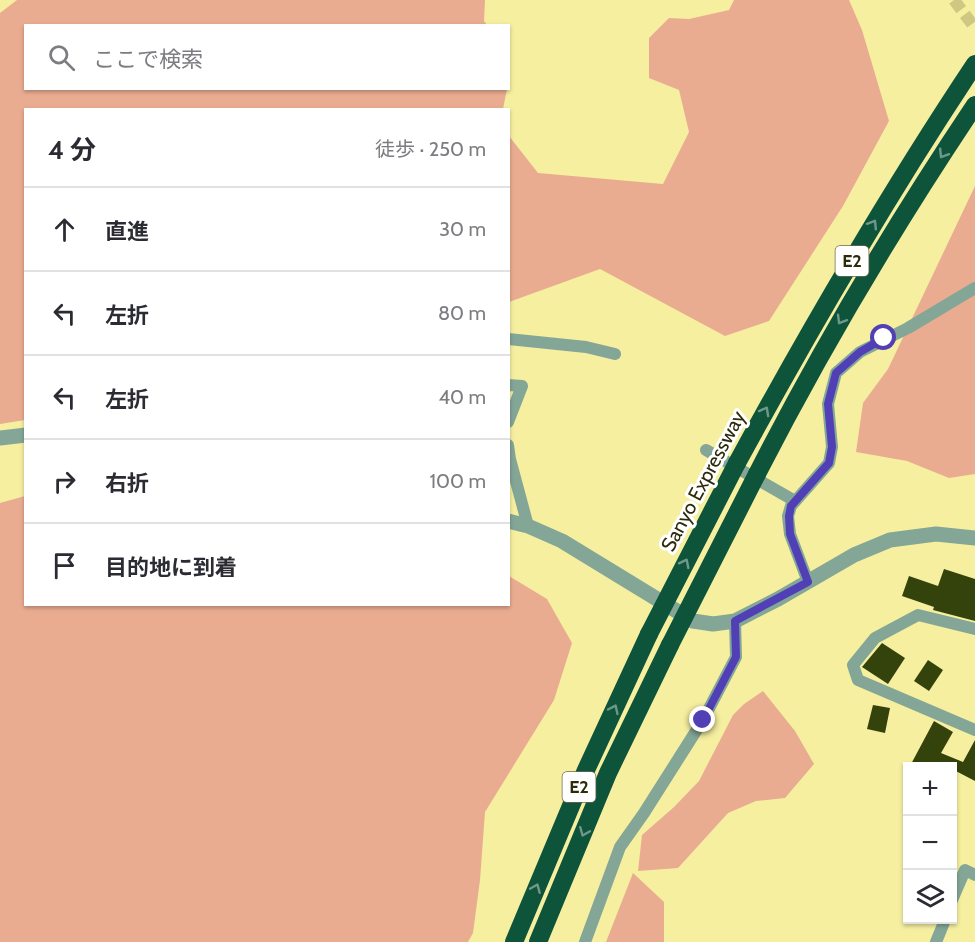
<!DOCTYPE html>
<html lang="ja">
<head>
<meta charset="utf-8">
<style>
	body { margin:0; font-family:Cabin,"Noto Sans JP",sans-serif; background:#f2f2f3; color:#2b2b33 }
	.controls { position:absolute; right:18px; bottom:18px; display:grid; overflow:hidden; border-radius:0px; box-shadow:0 2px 4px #0004 }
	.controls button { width:54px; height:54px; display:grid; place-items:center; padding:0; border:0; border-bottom:2px solid #e1e1e2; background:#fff; color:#2b2b33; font:30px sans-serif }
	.stop { position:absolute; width:18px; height:18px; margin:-14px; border:4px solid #513fb6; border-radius:50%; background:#fff }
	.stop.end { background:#513fb6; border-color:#fff; box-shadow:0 2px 6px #0008 }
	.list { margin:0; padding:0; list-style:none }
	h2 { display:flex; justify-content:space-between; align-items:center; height:78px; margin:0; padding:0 24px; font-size:26px }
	h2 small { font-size:20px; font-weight:400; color:#7c7c81 }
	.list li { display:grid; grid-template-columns:39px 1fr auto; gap:18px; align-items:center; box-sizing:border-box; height:84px; padding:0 24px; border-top:2px solid #e1e1e2 }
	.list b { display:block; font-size:22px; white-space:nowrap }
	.list em { font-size:20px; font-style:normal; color:#7c7c81 }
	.icon { flex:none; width:33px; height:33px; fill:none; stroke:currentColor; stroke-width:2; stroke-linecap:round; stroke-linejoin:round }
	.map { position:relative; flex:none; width:975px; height:942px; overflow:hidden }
	.search { position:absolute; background:#fff; box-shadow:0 2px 4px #0004; left:24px; top:24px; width:486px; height:66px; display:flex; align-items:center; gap:15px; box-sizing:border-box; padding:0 21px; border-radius:0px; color:#7c7c81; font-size:22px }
	.panel { position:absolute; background:#fff; box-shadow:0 2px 4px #0004; left:24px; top:108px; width:486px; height:498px; border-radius:0px }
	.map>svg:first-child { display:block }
	.green { fill:#eaac91 }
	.building { fill:#34430c }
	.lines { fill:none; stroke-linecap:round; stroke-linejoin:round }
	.minor-tunnel { stroke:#cec882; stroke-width:12; stroke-dasharray:12 6; stroke-linecap:butt }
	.minor { stroke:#84a696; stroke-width:12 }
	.tertiary { stroke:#84a696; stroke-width:15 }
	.motorway { stroke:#0e543b; stroke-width:18 }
	.motorway-bridge { stroke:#0e543b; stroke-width:18 }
	.oneway { stroke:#6e9889 }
	.route { stroke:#513fb6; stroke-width:8 }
	.labels { text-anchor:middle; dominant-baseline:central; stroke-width:6; stroke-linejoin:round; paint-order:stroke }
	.shield { fill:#fff; stroke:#6d6b54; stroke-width:1.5 }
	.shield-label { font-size:18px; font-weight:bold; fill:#2e2b0b }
	.street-label { font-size:20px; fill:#2e2b0b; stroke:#fff }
</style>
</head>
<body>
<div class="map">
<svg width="975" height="942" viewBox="0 0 975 942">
	<rect width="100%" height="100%" fill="#f6efa0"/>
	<!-- green -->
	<g class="green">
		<polygon points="17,0 485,0 484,21 487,25 26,26 26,88 507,89 503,109 26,110 25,420 0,424 0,13"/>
		<polygon points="734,0 849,0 862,30 889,121 843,206 769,321 725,336 600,269 509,302 509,136 538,173 663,184 689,132 679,90 649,78 649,38 669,18 689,19 729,10"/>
		<polygon points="975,186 975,474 949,478 907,461 856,452 863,403 888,369"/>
		<polygon points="25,496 26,604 508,604 509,576 547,599 572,643 554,700 485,812 480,880 473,933 468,942 0,942 0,503"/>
		<polygon points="763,691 795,731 814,764 785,798 756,801 728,813 678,868 638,871 642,835 674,807 699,781 733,715 744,704"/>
		<polygon points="633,873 664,902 664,942 606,942"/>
	</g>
	<!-- building -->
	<g class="building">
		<polygon points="944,569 975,579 975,621 933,610 934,607 902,596 909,576 938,586"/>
		<polygon points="882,643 905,658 888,684 862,667"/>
		<polygon points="928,660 943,670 929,691 914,681"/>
		<polygon points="873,705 890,708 885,733 867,729"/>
		<polygon points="934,721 953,732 941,753 963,762 975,740 975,781 952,769 952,766 935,762 932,766 910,766"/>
	</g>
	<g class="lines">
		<!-- minor-tunnel -->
		<polyline class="minor-tunnel" points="954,0 975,28"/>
		<!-- minor -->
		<g class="minor">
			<polyline points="508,339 586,347 615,354"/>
			<polyline points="508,385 522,386 508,422"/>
			<polyline points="508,445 510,459 528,526"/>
			<polyline points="706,450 795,501"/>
			<polyline points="808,582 790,534 788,516 791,506 829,463 832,447 828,404 836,373 860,352 908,328 975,288"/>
			<polyline points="975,629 918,615 875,638 853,665 858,680 975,730"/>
			<polyline points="952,900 965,870 975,875"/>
			<polyline points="585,942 620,847 644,813 703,720 736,657 735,621"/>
			<polyline points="936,942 945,920"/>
		</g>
		<!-- tertiary -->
		<g class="tertiary">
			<polyline points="0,438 26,435"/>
			<polyline points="508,521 528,526 562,541 693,621 713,624 735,621 778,599 854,555 890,540 936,534 975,538"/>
		</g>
		<!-- motorway -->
		<g class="motorway">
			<path d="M737,463C811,327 889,193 975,64"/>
			<path d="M757,474C822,347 896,223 975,105"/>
			<polyline points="514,942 586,770 649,634"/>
			<polyline points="538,942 608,773 670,645"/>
		</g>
		<!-- motorway-bridge -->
		<g class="motorway-bridge">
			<polyline points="649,634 737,463"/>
			<polyline points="670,645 757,474"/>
		</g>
	</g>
	<!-- one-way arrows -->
	<defs><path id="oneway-chevron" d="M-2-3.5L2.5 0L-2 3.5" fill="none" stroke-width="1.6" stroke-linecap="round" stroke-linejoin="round" transform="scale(1.5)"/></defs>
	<g class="oneway">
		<use href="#oneway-chevron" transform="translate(943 154) rotate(122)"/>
		<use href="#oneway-chevron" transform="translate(873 224) rotate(-58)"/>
		<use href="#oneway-chevron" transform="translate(841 320) rotate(121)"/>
		<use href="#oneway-chevron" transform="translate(765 411) rotate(-61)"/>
		<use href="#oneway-chevron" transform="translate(685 563) rotate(-63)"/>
		<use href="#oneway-chevron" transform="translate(614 709) rotate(-65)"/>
		<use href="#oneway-chevron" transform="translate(584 832) rotate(112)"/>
		<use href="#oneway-chevron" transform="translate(536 888) rotate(-67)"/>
	</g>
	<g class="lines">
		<!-- route -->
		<polyline class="route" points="703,720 736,657 735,621 808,582 790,534 789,516 791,506 829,463 832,447 828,404 836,373 860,352 884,338"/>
	</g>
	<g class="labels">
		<!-- shield labels -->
		<g class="shield">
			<rect x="835.5" y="246" width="33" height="30" rx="4.5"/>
			<rect x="562.5" y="772" width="33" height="30" rx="4.5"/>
		</g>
		<g class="shield-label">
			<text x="852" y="261">E2</text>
			<text x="579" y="787">E2</text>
		</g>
		<!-- street labels -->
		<g class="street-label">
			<text transform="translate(703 481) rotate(-62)">Sanyo Expressway</text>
		</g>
	</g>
</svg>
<div class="controls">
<button>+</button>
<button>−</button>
<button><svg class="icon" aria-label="layers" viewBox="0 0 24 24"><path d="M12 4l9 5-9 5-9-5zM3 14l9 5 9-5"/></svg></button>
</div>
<div class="stop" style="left:884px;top:338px"></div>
<div class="stop end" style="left:703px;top:720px"></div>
<div class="search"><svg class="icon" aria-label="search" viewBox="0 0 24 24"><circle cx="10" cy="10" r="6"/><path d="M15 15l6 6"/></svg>ここで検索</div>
<section class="panel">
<h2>4 分<small>徒歩 · 250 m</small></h2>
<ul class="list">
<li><svg class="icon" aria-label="ahead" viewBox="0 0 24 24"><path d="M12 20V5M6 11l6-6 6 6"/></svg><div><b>直進</b></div><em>30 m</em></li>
<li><svg class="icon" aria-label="left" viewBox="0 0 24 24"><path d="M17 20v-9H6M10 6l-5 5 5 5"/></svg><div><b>左折</b></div><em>80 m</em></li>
<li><svg class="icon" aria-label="left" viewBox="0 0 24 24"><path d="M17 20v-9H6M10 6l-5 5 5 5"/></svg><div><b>左折</b></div><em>40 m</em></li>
<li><svg class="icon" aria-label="right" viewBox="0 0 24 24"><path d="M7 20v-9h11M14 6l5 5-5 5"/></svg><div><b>右折</b></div><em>100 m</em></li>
<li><svg class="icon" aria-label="arrive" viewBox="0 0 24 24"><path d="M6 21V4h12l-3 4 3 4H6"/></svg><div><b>目的地に到着</b></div></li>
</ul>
</section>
</div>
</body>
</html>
